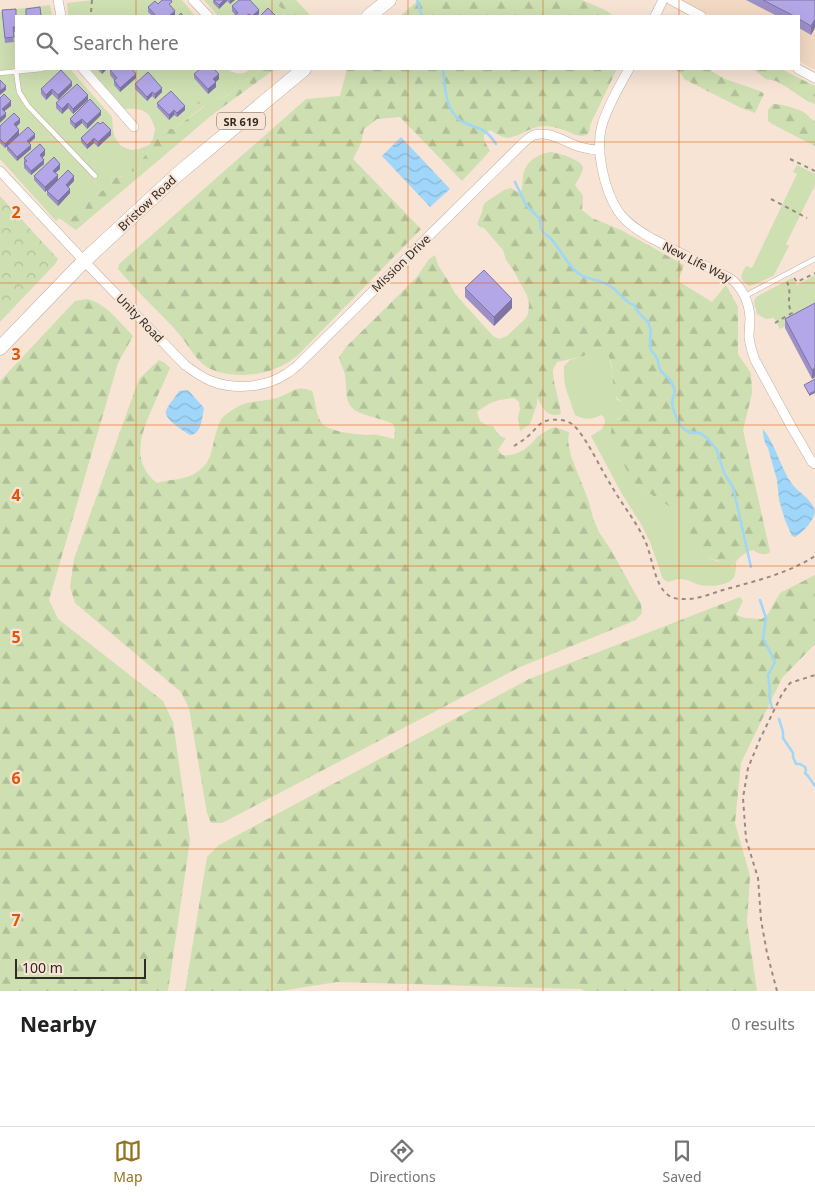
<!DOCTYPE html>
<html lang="en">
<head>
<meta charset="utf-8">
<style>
	body { margin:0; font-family:"Noto Sans",sans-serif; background:#f6f6f6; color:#202124 }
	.scale { position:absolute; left:15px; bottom:12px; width:131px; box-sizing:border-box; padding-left:5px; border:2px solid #312a25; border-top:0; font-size:14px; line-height:18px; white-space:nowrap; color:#312a25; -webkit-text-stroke:4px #f7e4d5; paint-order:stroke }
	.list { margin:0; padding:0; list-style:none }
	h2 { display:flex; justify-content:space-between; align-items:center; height:65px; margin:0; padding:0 20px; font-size:21px }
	h2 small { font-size:16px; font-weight:400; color:#757577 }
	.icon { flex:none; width:28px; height:28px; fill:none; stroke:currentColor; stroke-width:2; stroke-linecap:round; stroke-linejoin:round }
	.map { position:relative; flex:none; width:815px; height:991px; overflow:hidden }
	.search { position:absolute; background:#fff; box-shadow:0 5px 20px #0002; left:15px; right:15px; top:15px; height:55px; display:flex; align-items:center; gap:12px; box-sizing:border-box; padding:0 18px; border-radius:0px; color:#757577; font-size:19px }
	.sheet { height:135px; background:#fff }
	nav { display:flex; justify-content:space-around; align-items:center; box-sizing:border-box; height:70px; border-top:1px solid #e0e0e0; background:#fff; font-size:14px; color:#757577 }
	nav a { display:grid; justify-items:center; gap:2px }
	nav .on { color:#94741c }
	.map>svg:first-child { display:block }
	.built { fill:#f1d9c4 }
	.grass { fill:#cedfb1 }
	.forest { fill:url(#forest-firs) }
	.park { fill:url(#park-crowns) }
	.water { fill:url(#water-waves) }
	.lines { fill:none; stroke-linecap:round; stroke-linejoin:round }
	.stream { stroke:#a0d6f9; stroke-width:2.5 }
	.lane-casing { stroke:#c1b0a1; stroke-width:5.5 }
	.street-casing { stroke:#c1b0a1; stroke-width:10 }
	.primary-casing { stroke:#c1b0a1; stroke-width:15 }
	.path { stroke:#998b81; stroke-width:2; stroke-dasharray:4 4; stroke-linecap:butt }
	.lane { stroke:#fff; stroke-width:4.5 }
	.street { stroke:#fff; stroke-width:9 }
	.primary { stroke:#fff; stroke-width:14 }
	.wall { fill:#9b90c8 }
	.shaded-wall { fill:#7e75a2 }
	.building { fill:#b4a7e8; stroke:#7e75a2 }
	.grid { fill:none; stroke:#df570d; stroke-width:1; stroke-opacity:0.55 }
	.labels { text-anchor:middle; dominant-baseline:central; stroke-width:4.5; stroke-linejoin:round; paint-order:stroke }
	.shield { fill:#f7e4d5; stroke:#6c625a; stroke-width:1 }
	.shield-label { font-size:11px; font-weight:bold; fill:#312a25 }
	.street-label { font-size:12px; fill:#312a25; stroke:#f7e4d5 }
	.grid-label { font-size:16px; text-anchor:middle; font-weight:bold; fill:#df570d; stroke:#f7e4d5; stroke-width:4.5; stroke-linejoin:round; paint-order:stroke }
</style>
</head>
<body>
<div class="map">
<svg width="815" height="991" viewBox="0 0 815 991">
	<defs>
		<pattern id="forest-firs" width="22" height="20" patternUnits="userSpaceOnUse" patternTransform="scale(1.25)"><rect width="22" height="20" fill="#cedfb1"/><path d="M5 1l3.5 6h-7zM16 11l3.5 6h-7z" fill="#b1c098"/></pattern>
		<pattern id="park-crowns" width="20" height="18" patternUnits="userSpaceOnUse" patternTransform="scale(1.25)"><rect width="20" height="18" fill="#cedfb1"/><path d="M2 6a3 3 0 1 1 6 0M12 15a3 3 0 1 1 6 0" fill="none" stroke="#b1c098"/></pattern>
		<pattern id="water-waves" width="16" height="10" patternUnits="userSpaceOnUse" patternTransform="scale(1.25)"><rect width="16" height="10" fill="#a0d6f9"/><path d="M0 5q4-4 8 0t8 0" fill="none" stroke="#8ab8d5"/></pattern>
	</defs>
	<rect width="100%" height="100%" fill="#f7e4d5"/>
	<!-- built -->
	<polygon class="built" points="678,0 815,0 815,70 799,61 799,16 710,16"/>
	<!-- grass -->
	<g class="grass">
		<polygon points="93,0 182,0 195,16 68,16 67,3"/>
		<polygon points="204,0 267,0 274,2 287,13 287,16 218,16"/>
		<polygon points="50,5 52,16 16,16 16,69 70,69 112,117 113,130 115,138 121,146 131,150 139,149 149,145 151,148 140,162 132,167 132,171 124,176 112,178 111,185 102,191 96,193 96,198 89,201 84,210 70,220 63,214 56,221 0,159 0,12 9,10"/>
		<path d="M90,69H227C234,74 244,76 250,69H259L251,78L239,82C230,99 220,99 202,103L204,106L173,129H166L161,132L155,129C150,111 144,108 125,109Z"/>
		<path d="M797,165L815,174V185L786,244L789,246L775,273L773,276L753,285L749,286C738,279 741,275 746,266L752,268L797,174L793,172Z"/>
		<polygon points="815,275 815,311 780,329 774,318 766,319 757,314 754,302 756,297 792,278 797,285"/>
		<path d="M601,348L609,357L612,370V383L617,400L625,404L628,410L626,415L617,419L634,483L673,509L681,512L706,557L732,567L736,561C736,566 736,572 734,577C729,586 708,587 700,585C693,583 688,579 680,579C676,579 672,581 668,582L663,579L650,542L641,524L622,494L591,436L602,429L605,423L604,417L601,415C591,420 585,420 575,415L565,386L564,375V366L570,360L584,356L591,349Z"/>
	</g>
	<!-- forest -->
	<g class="forest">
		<polygon points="267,0 296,0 311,16 287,16 287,13 274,2"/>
		<polygon points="419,0 582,0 605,10 614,16 400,16"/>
		<path d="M259,69H275L212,115L76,230L59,218L63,214L70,219L84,210L89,201L96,198V193L102,191L111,185L112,178L124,176L132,171V167L140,162L151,148L149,145L153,139L155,129L161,132L166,129H173L204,107L202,103L196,104L197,98C216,102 229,101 239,82L251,78Z"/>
		<path d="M347,69H617L590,125C590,129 590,133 586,135C579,138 570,132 564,130C558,128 550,126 544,126C529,126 515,141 504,137C499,136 494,132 490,130L484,135V140L490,151L462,181L400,117L377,119L364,129L361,143L353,159L421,229L297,356C290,361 283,366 274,369C256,377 221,378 204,365C195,358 190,348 183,339C179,334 175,329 170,324C153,306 134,288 118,269L119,264L306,99L340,96Z"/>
		<polygon points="675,69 708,69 725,79 760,91 764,94 755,113 739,107 684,79 682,75"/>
		<polygon points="753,69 781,69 815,86 815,104 807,101 785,86 776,81 766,79"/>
		<path d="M773,104C780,104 800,109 805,113C809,116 810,119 815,121V146L772,124L768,121V110Z"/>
		<path d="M551,152C559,153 581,160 583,167C583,173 577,181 575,185L583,196L582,210L592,218L621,230L684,265L678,281L712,302L726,285L738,307V354L751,373L752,393L743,430L770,552C764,556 759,554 753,550C738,554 737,564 726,570L719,561L706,557L696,547L681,512L673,509L634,483L625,467L614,443L611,432L612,424C617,419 625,416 628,410C624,403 618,401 615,394C610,382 615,369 609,357C607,354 603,351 601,348L591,349L584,356L557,362C556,364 554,367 553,370C552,378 560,403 561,414C546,418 544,409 537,398V404L530,424L520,431L518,417L520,410L519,402L514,398C496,400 491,401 477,412L480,421L486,425L493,426C497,432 499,437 506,438L498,450L502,455C512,457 524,451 531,444C534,441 536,437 540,435C544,432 549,429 554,427L569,432L568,441L571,456L589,502L593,518L599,532L611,550L641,604L642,613L636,620L520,667L222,823H211L207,813L189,708L181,692L75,603L70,587L74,559L139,379L159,360L165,363L170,368C165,380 159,392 154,404C142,431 129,461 157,483C175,478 189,481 203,467C208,463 210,456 212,450C214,441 217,424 223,417C227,413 234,409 239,406C251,400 264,402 277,398C292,393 296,384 312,391C316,401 315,413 321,422C327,432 355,434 366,435C370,435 374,434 378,435C384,436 389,438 394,439L395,429L393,424C384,419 373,418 363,414C342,407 348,392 345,375C344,369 340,364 339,357L346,347L417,277L429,259L435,255L438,265L447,279L456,295L493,336L499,339L507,336L525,319L528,314L529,304L527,295L519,281L514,271L506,260L503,250L484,228L480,227L477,224L482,212L483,206L486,202L504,190L511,188L520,194C523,188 522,184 523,178C524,162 537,154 551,152Z"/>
		<path d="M87,299C106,303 120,323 133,336L118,363L49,600L58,619L163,701L173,722L190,840L168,991H0V381L75,301Z"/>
		<polygon points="815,575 815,644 782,678 741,763 735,823 750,876 747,922 757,991 585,991 581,989 337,982 280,991 185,991 207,857 219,845 529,679 740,597 743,601 736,615 745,618 762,619 768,614 780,593"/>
	</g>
	<!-- park -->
	<polygon class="park" points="0,196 58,259 55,264 0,322"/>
	<!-- water -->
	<g class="water">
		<polygon points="401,137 450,189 430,207 382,156"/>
		<path d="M188,390L204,408C202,417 202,434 190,435C184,431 163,419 166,411C168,405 176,396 179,391Z"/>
		<path d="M763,429C776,445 780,467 792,484C799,493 812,499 815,511C815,519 802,534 795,537L792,536L785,520L779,500L777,480L768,448C764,442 763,436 763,429Z"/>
	</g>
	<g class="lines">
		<!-- stream -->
		<g class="stream">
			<polyline points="417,0 422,16"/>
			<path d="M443,69C445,88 445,116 467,124C481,129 487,130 496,144"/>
			<path d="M515,182L526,205L541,220C540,224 540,227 542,231C544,235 548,235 551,239C560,248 569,269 581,275C590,280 601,280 610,286C619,291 625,303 634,305L639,313L648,322L651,330L650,341L651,350L657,358L660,370L671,381L675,391C674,395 672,399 672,403C672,409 679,425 684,429C688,433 694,433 700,433L707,438L717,450L724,473L733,487L751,567"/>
			<polyline points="760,600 766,618 763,638 775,662 768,675 770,691 769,696 772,708"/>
			<polyline points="779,719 783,732 783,738 793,753 793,757 796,764 800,764 805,767 806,770 805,773 808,776 815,786"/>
		</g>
		<defs>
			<g id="lane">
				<polyline points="16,71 19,92 28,106 95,176"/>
				<polyline points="0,73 42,69"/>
				<polyline points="745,296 815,259"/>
			</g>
			<g id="street">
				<polyline points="58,0 61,16"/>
				<polyline points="193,0 208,16"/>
				<polyline points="671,0 701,16"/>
				<polyline points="655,16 663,0"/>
				<polyline points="83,69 134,127"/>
				<path d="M629,69C619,87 608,105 602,125C595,150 604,189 618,211C626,223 639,231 651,238L731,279C743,288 749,303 750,317C750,323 749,330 749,337C750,345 752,352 755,360L791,426L812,462L815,464"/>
				<polyline points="798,69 815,78"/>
				<path d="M0,171L84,261L185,365C193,371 201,377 211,381C234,390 265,388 286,374C290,372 294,368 298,365L524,142C527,140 531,136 534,135C550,130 566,143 580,147C587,149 593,150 600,150"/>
			</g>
			<g id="primary">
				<polyline points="369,16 389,0"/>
				<polyline points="0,348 84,261 178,174 304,69"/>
			</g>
		</defs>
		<!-- lane casing -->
		<use href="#lane" class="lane-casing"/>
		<!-- street casing -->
		<use href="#street" class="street-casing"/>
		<!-- primary casing -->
		<use href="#primary" class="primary-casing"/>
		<!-- path -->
		<g class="path">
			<polyline points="91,12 92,0"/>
			<polyline points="790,159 815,171"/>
			<polyline points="771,199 807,218"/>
			<polyline points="794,278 797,282 815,273"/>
			<path d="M775,323L792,313C785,301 793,295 787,282"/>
			<path d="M514,446C518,443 523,441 527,437C535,431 539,421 550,420C558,419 566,420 572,424C585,434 601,470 611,485C622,505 637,522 646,543C652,557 655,586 668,595C672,598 677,599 682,599C696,600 710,594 723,590C755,581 787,574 815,556"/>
			<polyline points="777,991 767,953 761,920 758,878 746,839 743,798 748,768 760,739 782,694 790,683 815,675"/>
		</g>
		<!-- lane -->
		<use href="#lane" class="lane"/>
		<!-- street -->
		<use href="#street" class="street"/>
		<!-- primary -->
		<use href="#primary" class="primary"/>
	</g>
	<!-- wall -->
	<g class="wall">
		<polygon points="213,0 235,0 230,4 227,1 219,9 213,3"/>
		<polygon points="746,0 815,0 811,35 799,28 799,16 777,16"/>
		<polygon points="158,4 172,6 171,7 175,15 174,16 152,16 148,12 148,7"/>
		<polygon points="232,6 259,14 257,16 235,16 235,15 232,11"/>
		<polygon points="2,10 16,16 16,32 13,32 14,42 5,43"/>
		<polygon points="97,69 107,69 102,74"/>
		<polygon points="110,70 136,78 120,92 114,85 114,80 110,75"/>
		<polygon points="194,74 219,79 216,82 216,87 208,94 194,78"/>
		<polygon points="135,84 162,92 155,99 152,96 147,101 135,89"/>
		<polygon points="72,86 58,100 52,94 46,100 41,94 41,89"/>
		<polygon points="88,100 73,114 68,108 62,114 56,108 56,103"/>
		<polygon points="157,103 185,110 177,117 174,115 169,120 157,107"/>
		<polygon points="101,115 87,129 82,123 75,129 70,123 70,119"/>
		<polygon points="20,123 16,127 19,135 5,148 0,143 0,126"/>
		<polygon points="111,135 98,147 94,143 87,149 81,142 81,138"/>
		<polygon points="35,138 29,143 31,149 17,161 7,150 7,146"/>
		<polygon points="45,155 42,158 44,164 31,175 24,168 24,158"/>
		<polygon points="60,169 55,173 58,180 45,192 34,180 34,176"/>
		<polygon points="74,181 68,187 70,193 58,206 47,195 47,191"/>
		<polygon points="465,288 512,308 494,326 465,297"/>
		<polygon points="815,303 815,377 812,379 785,328 785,319"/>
	</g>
	<!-- shaded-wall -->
	<g class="shaded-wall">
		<polygon points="224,0 227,0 227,1 219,9 219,5"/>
		<polygon points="230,0 235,0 230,4"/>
		<polygon points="259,10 259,14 257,16 252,16"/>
		<polygon points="175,11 175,15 174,16 169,16"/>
		<polygon points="815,19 815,28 811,35 811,26"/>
		<polygon points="102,69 107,69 102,74"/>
		<polygon points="136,74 136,78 120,92 120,88"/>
		<polygon points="219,74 219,79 213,84 213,79"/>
		<polygon points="72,82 72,86 58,100 58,95"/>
		<polygon points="216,82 216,87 208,94 208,89"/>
		<polygon points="6,86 6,90 0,95 0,91"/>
		<polygon points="162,88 162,92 155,99 155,94"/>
		<polygon points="52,89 52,94 46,100 46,95"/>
		<polygon points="152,92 152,96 147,101 147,97"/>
		<polygon points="88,95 88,100 73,114 73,109"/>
		<polygon points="11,101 11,106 2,113 2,109"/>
		<polygon points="68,103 68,108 62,114 62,109"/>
		<polygon points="185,106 185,110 177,117 177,113"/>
		<polygon points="174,110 174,115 169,120 169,115"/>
		<polygon points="101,111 101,115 87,129 87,124"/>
		<polygon points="6,113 6,117 0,123 0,118"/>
		<polygon points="20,119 20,123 14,129 14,124"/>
		<polygon points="82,119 82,123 75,129 75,124"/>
		<polygon points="19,130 19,135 5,148 5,144"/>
		<polygon points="111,130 111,135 98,147 98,142"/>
		<polygon points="35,134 35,138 27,145 27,141"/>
		<polygon points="94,138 94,143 87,149 87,145"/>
		<polygon points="31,145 31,149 17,161 17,157"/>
		<polygon points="45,150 45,155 40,160 40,155"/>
		<polygon points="44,160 44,164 31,175 31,171"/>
		<polygon points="60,164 60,169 53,175 53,171"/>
		<polygon points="58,175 58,180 45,192 45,187"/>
		<polygon points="74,176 74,181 66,189 66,185"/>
		<polygon points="70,189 70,193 58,206 58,201"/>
		<polygon points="512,299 512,308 494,326 494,317"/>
		<polygon points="815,368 815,377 812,379 812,370"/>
		<polygon points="815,391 815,393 809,396 809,394"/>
	</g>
	<!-- building -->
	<g class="building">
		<polygon points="162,0 171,0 172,2 169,4 175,11 169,16 156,16 148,7 155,1 158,4"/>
		<polygon points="214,0 224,0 219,5"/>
		<polygon points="239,0 250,0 259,10 252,16 249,14 246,16 235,16 235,15 238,13 232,6"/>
		<polygon points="763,0 815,0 815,19 811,26 799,19 799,16 794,16"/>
		<polygon points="40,7 41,16 26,16 26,9"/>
		<polygon points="268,8 276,16 260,16"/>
		<polygon points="16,9 16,27 13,27 14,37 5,38 2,10"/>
		<polygon points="181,13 183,16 178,16"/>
		<polygon points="112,69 132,69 136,74 120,88 114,80 117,78 110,70"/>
		<polygon points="200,69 214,69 219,74 213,79 216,82 208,89 194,74"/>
		<polygon points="61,70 72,82 58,95 52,89 46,95 41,89"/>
		<polygon points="148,72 162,88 155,94 152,92 147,97 135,84"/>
		<polygon points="0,80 6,86 0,91"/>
		<polygon points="77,84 88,95 73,109 68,103 62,109 56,103"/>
		<polygon points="171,91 185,106 177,113 174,110 169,115 157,103"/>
		<polygon points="4,94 11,101 2,109 6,113 0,118 0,98"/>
		<polygon points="90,99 101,111 87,124 82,119 75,124 70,119"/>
		<polygon points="14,113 20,119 14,124 19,130 5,144 0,139 0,126"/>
		<polygon points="98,122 100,124 103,122 111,130 98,142 94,138 87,145 81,138"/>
		<polygon points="28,127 35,134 27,141 31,145 17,157 7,146"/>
		<polygon points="40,144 45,150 40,155 44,160 31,171 24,163 27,161 24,158"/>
		<polygon points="54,157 60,164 53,171 58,175 45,187 34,176"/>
		<polygon points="68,170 74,176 66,185 70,189 58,201 47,191"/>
		<polygon points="484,270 512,299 494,317 465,288"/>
		<polygon points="815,303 815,368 812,370 785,319"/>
		<polygon points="815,379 815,391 809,394 804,385"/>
	</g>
	<!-- grid -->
	<path class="grid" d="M136,0V16M272,0V16M408,0V16M543,0V16M679,0V16M136,69V991M272,69V991M408,69V991M543,69V991M679,69V991M0,142H815M0,283H815M0,425H815M0,566H815M0,708H815M0,849H815"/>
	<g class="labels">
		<!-- shield labels -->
		<rect class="shield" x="217" y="112.5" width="48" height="17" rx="4"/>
		<g class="shield-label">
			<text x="241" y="121">SR 619</text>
		</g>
		<!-- street labels -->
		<g class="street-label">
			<text transform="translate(147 203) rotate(-43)">Bristow Road</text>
			<text transform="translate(697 262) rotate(27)">New Life Way</text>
			<text transform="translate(401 263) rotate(-44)">Mission Drive</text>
			<text transform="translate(140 318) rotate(46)">Unity Road</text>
		</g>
	</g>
	<g class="grid-label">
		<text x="16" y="218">2</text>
		<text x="16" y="360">3</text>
		<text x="16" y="501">4</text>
		<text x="16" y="643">5</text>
		<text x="16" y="784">6</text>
		<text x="16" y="926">7</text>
	</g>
</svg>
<div class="scale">100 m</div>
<div class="search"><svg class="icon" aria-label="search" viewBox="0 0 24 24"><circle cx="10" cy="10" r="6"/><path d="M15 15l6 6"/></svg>Search here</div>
</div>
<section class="sheet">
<h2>Nearby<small>0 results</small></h2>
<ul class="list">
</ul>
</section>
<nav>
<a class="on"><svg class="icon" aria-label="map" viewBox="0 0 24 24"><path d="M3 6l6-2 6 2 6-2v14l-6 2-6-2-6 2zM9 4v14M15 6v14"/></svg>Map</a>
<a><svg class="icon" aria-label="directions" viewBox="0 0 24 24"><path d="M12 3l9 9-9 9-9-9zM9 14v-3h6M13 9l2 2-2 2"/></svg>Directions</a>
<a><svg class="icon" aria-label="saved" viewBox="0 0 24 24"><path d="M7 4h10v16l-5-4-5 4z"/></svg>Saved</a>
</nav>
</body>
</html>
